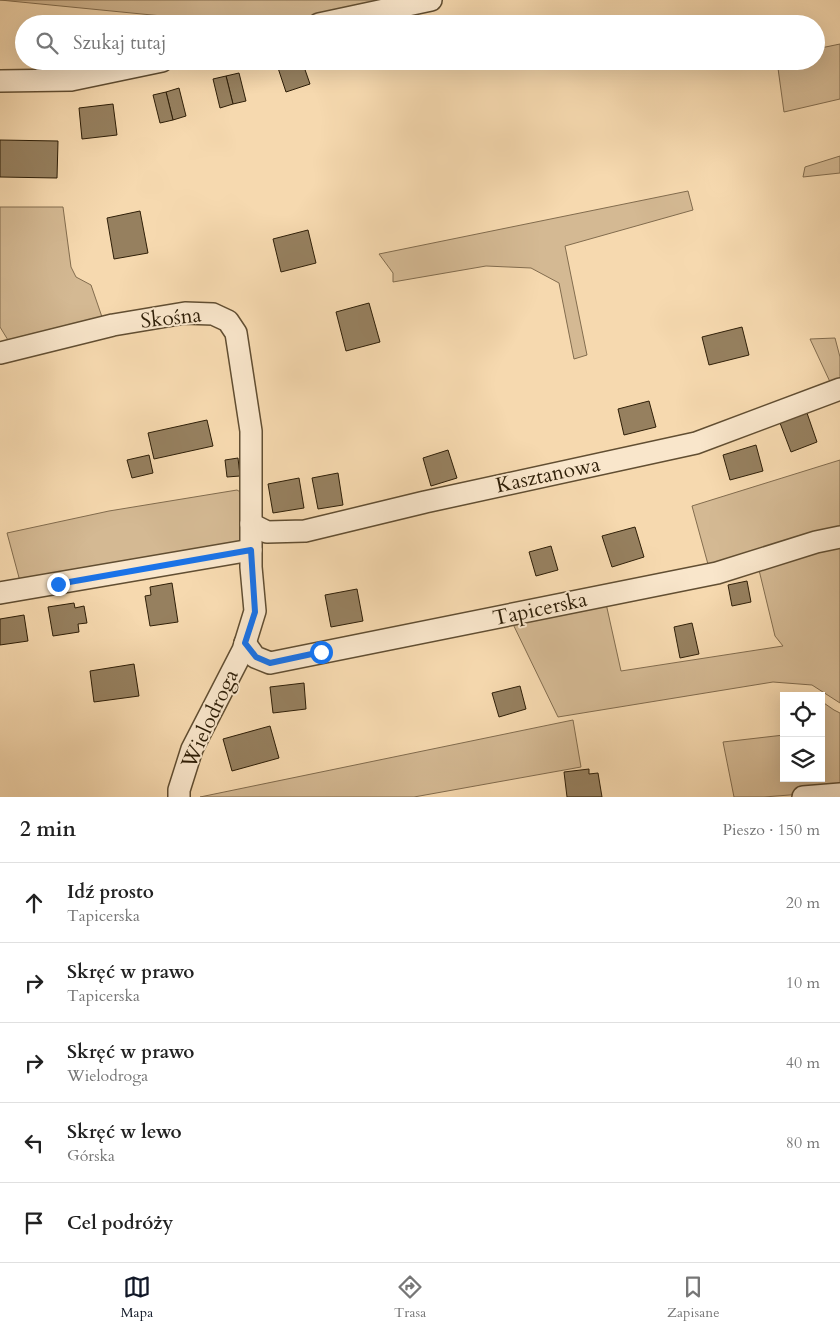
<!DOCTYPE html>
<html lang="pl">
<head>
<meta charset="utf-8">
<style>
	body { margin:0; font-family:Cardo,serif; background:#f2f2f2; color:#222 }
	.controls { position:absolute; right:15px; bottom:15px; display:grid; overflow:hidden; border-radius:0px; box-shadow:0 5px 20px #0002 }
	.controls button { width:45px; height:45px; display:grid; place-items:center; padding:0; border:0; border-bottom:1px solid #e0e0e0; background:#fff; color:#222; font:25px sans-serif }
	.stop { position:absolute; width:15px; height:15px; margin:-11px; border:4px solid #1a73e8; border-radius:50%; background:#fff }
	.stop.end { background:#1a73e8; border-color:#fff; box-shadow:0 1px 5px #0008 }
	.list { margin:0; padding:0; list-style:none }
	h2 { display:flex; justify-content:space-between; align-items:center; height:65px; margin:0; padding:0 20px; font-size:21px }
	h2 small { font-size:16px; font-weight:400; color:#767676 }
	.list li { display:grid; grid-template-columns:32px 1fr auto; gap:15px; align-items:center; box-sizing:border-box; height:80px; padding:0 20px; border-top:1px solid #e0e0e0 }
	.list b { display:block; font-size:19px; white-space:nowrap }
	.list p { margin:0; font-size:16px; white-space:nowrap; color:#767676 }
	.list em { font-size:16px; font-style:normal; color:#767676 }
	.icon { flex:none; width:28px; height:28px; fill:none; stroke:currentColor; stroke-width:2; stroke-linecap:round; stroke-linejoin:round }
	.map { position:relative; flex:none; width:840px; height:797px; overflow:hidden }
	.search { position:absolute; background:#fff; box-shadow:0 5px 20px #0002; left:15px; right:15px; top:15px; height:55px; display:flex; align-items:center; gap:12px; box-sizing:border-box; padding:0 18px; border-radius:28px; color:#767676; font-size:19px }
	.sheet { height:465px; background:#fff }
	nav { display:flex; justify-content:space-around; align-items:center; box-sizing:border-box; height:70px; border-top:1px solid #e0e0e0; background:#fff; font-size:14px; color:#767676 }
	nav a { display:grid; justify-items:center; gap:2px }
	nav .on { color:#111827 }
	.map>svg:first-child { display:block }
	.green { fill:#d4b993; stroke:#826c4e }
	.building { fill:#96805f; stroke:#2f1f08 }
	.lines { fill:none; stroke-linecap:round; stroke-linejoin:round }
	.minor-casing { stroke:#614e32; stroke-width:24 }
	.minor { stroke:#f9e6cb; stroke-width:21 }
	.route { stroke:#1a73e8; stroke-width:6 }
	.labels { text-anchor:middle; dominant-baseline:central; stroke-width:4; stroke-linejoin:round; paint-order:stroke }
	.street-label { font-size:21px; fill:#2f1f08; stroke:#f9e6cb }
</style>
</head>
<body>
<div class="map">
<svg width="840" height="797" viewBox="0 0 840 797">
	<rect width="100%" height="100%" fill="#f6d9af"/>
	<filter id="stains"><feTurbulence type="fractalNoise" baseFrequency=".004" numOctaves="4"/><feColorMatrix values="0 0 0 0 .2 0 0 0 0 .09 0 0 0 0 .02 0 0 0 .5 -.17"/></filter>
	<radialGradient id="worn" r=".72"><stop offset=".6" stop-color="#630" stop-opacity="0"/><stop offset="1" stop-color="#630" stop-opacity=".3"/></radialGradient>
	<!-- green -->
	<g class="green">
		<polygon points="0,0 420,0 311,24 163,24 162,16"/>
		<polygon points="840,44 840,99 784,112 777,61 816,61 816,49"/>
		<polygon points="840,156 840,173 803,177 805,167"/>
		<polygon points="688,191 693,210 565,246 587,355 574,359 559,283 531,268 486,266 393,282 393,273 379,254"/>
		<polygon points="0,207 63,207 71,267 76,277 91,285 102,317 11,345 0,327"/>
		<polygon points="835,338 840,357 840,381 831,384 810,339"/>
		<polygon points="840,460 840,703 812,685 773,682 558,717 511,620 605,599 621,671 783,646 775,636 759,570 709,568 692,506"/>
		<polygon points="237,490 247,496 245,539 232,547 21,585 7,533 109,511"/>
		<polygon points="821,701 834,710 840,713 840,791 764,797 734,797 723,742 784,735 784,778 821,778"/>
		<polygon points="573,720 581,767 414,797 200,797"/>
	</g>
	<!-- building -->
	<g class="building">
		<polygon points="296,61 302,61 310,84 286,92 278,68"/>
		<polygon points="419,61 445,61 445,63 421,69"/>
		<polygon points="239,73 246,101 233,104 226,76"/>
		<polygon points="226,76 233,104 220,108 213,79"/>
		<polygon points="179,88 186,116 173,120 166,92"/>
		<polygon points="166,92 173,120 160,123 153,95"/>
		<polygon points="113,104 117,135 82,139 79,108"/>
		<polygon points="0,140 58,141 57,178 0,177"/>
		<polygon points="140,211 148,253 114,259 107,218"/>
		<polygon points="308,230 316,263 281,272 273,239"/>
		<polygon points="369,303 380,342 346,351 336,312"/>
		<polygon points="742,327 749,355 709,365 702,337"/>
		<polygon points="649,401 656,427 624,435 618,409"/>
		<polygon points="807,413 817,442 791,452 780,423"/>
		<polygon points="207,420 213,446 154,459 148,433"/>
		<polygon points="756,445 763,471 730,480 723,455"/>
		<polygon points="448,450 457,478 431,486 423,458"/>
		<polygon points="149,455 153,473 132,478 127,460"/>
		<polygon points="238,458 240,476 227,477 225,460"/>
		<polygon points="338,473 343,505 318,509 312,478"/>
		<polygon points="299,478 304,508 273,513 268,484"/>
		<polygon points="635,527 644,557 612,567 602,536"/>
		<polygon points="551,546 558,570 536,576 529,552"/>
		<polygon points="747,581 751,602 732,606 728,585"/>
		<polygon points="172,583 178,622 150,626 145,596 151,595 150,587"/>
		<polygon points="357,589 363,621 331,627 325,595"/>
		<polygon points="74,603 75,608 84,606 87,623 78,624 79,632 53,636 48,607"/>
		<polygon points="24,615 28,641 0,645 0,619"/>
		<polygon points="692,623 699,654 680,658 674,627"/>
		<polygon points="134,664 139,696 94,702 90,671"/>
		<polygon points="304,683 306,709 273,713 270,687"/>
		<polygon points="520,686 526,709 499,717 492,693"/>
		<polygon points="270,726 279,758 232,771 223,739"/>
		<polygon points="589,769 589,774 598,773 602,797 567,797 564,772"/>
	</g>
	<g class="lines">
		<defs>
			<g id="minor">
				<polyline points="319,24 431,0"/>
				<polyline points="0,81 71,80 162,61"/>
				<polyline points="0,353 113,325 185,313 213,314 228,321 236,333 251,431 251,567 255,611 243,650 192,749 179,790 179,797"/>
				<polyline points="251,524 267,532 305,531 425,502 696,443 840,389"/>
				<polyline points="0,593 251,550"/>
				<polyline points="245,643 255,657 270,663 717,573 816,542 840,537"/>
				<polyline points="803,797 840,794"/>
			</g>
		</defs>
		<!-- minor casing -->
		<use href="#minor" class="minor-casing"/>
		<!-- minor -->
		<use href="#minor" class="minor"/>
	</g>
	<g class="lines">
		<!-- route -->
		<polyline class="route" points="58,584 251,550 255,612 245,643 256,657 270,663 321,652"/>
	</g>
	<g class="labels">
		<!-- street labels -->
		<g class="street-label">
			<text transform="translate(171 318) rotate(-6)">Skośna</text>
			<text transform="translate(548 475) rotate(-12)">Kasztanowa</text>
			<text transform="translate(540 609) rotate(-12)">Tapicerska</text>
			<text transform="translate(210 719) rotate(-65)">Wielodroga</text>
		</g>
	</g>
	<rect width="100%" height="100%" filter="url(#stains)"/>
	<rect width="100%" height="100%" fill="url(#worn)"/>
</svg>
<div class="controls">
<button><svg class="icon" aria-label="locate" viewBox="0 0 24 24"><circle cx="12" cy="12" r="6"/><path d="M12 2v4M12 18v4M2 12h4M18 12h4"/></svg></button>
<button><svg class="icon" aria-label="layers" viewBox="0 0 24 24"><path d="M12 4l9 5-9 5-9-5zM3 14l9 5 9-5"/></svg></button>
</div>
<div class="stop" style="left:321px;top:652px"></div>
<div class="stop end" style="left:58px;top:584px"></div>
<div class="search"><svg class="icon" aria-label="search" viewBox="0 0 24 24"><circle cx="10" cy="10" r="6"/><path d="M15 15l6 6"/></svg>Szukaj tutaj</div>
</div>
<section class="sheet">
<h2>2 min<small>Pieszo · 150 m</small></h2>
<ul class="list">
<li><svg class="icon" aria-label="ahead" viewBox="0 0 24 24"><path d="M12 20V5M6 11l6-6 6 6"/></svg><div><b>Idź prosto</b><p>Tapicerska</p></div><em>20 m</em></li>
<li><svg class="icon" aria-label="right" viewBox="0 0 24 24"><path d="M7 20v-9h11M14 6l5 5-5 5"/></svg><div><b>Skręć w prawo</b><p>Tapicerska</p></div><em>10 m</em></li>
<li><svg class="icon" aria-label="right" viewBox="0 0 24 24"><path d="M7 20v-9h11M14 6l5 5-5 5"/></svg><div><b>Skręć w prawo</b><p>Wielodroga</p></div><em>40 m</em></li>
<li><svg class="icon" aria-label="left" viewBox="0 0 24 24"><path d="M17 20v-9H6M10 6l-5 5 5 5"/></svg><div><b>Skręć w lewo</b><p>Górska</p></div><em>80 m</em></li>
<li><svg class="icon" aria-label="arrive" viewBox="0 0 24 24"><path d="M6 21V4h12l-3 4 3 4H6"/></svg><div><b>Cel podróży</b></div></li>
</ul>
</section>
<nav>
<a class="on"><svg class="icon" aria-label="map" viewBox="0 0 24 24"><path d="M3 6l6-2 6 2 6-2v14l-6 2-6-2-6 2zM9 4v14M15 6v14"/></svg>Mapa</a>
<a><svg class="icon" aria-label="directions" viewBox="0 0 24 24"><path d="M12 3l9 9-9 9-9-9zM9 14v-3h6M13 9l2 2-2 2"/></svg>Trasa</a>
<a><svg class="icon" aria-label="saved" viewBox="0 0 24 24"><path d="M7 4h10v16l-5-4-5 4z"/></svg>Zapisane</a>
</nav>
</body>
</html>
